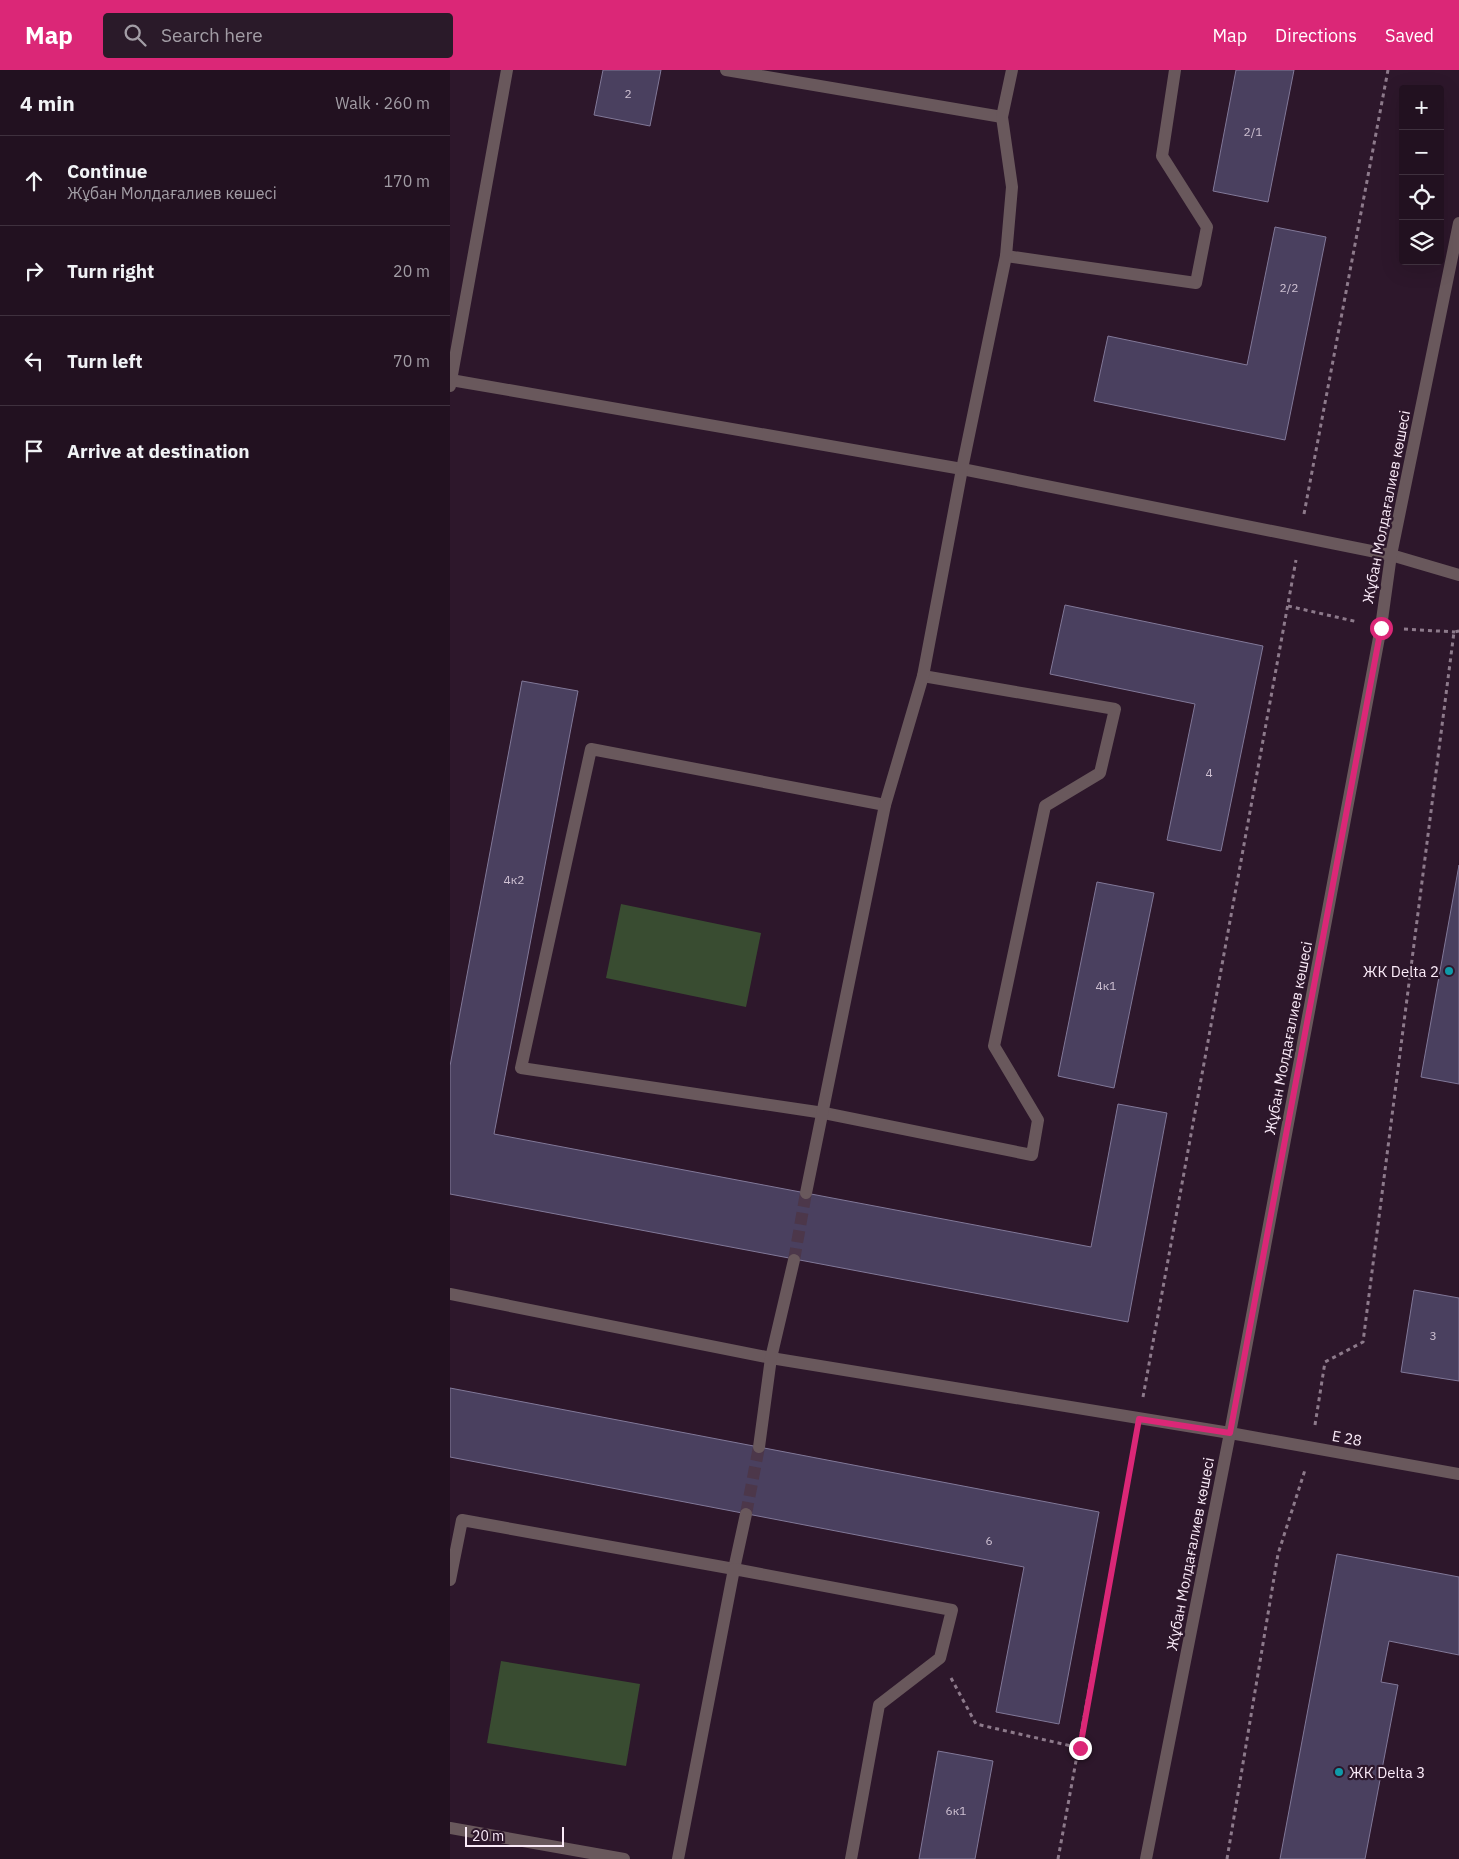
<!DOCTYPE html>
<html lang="en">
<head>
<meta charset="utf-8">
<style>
	body { margin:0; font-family:"IBM Plex Sans",sans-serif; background:#2a1a29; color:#f1f3f6 }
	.controls { position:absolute; right:15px; top:15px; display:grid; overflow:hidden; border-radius:5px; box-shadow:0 5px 20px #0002 }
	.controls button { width:45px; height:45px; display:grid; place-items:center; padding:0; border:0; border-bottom:1px solid #3f313e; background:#221120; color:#f1f3f6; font:25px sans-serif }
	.scale { position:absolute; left:15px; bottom:12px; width:99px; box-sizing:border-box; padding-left:5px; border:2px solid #faeaf8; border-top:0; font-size:14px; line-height:18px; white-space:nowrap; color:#faeaf8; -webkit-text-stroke:4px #2d172b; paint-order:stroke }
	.stop { position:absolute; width:15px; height:15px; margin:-11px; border:4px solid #db2777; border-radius:50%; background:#fff }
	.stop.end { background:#db2777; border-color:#fff; box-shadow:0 1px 5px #0008 }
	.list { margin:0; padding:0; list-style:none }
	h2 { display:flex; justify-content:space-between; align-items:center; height:65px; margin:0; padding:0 20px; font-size:21px }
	h2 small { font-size:16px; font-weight:400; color:#a29da5 }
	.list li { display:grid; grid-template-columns:32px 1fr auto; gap:15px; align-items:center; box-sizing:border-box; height:90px; padding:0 20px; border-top:1px solid #3f313e }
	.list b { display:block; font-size:19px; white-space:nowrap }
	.list p { margin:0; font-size:16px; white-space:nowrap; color:#a29da5 }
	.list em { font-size:16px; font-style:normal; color:#a29da5 }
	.icon { flex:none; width:28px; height:28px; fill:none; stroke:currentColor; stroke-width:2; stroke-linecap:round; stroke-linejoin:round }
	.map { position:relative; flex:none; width:1009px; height:1789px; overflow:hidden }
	header { display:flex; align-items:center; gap:30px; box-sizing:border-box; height:70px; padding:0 25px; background:#db2777; color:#fff }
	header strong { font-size:24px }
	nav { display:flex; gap:28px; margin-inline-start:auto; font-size:18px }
	.search { width:350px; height:45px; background:#2a1a29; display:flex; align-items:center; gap:12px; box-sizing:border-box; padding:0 18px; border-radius:5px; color:#a29da5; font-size:19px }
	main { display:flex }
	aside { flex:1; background:#221120 }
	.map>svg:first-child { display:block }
	.green { fill:#394c31 }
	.building { fill:#4a405f; stroke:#817898 }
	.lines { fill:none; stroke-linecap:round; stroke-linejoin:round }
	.minor-tunnel { stroke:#4c374a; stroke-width:12; stroke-dasharray:12 6; stroke-linecap:butt }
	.path { stroke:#8d7a8b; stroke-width:3; stroke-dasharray:4 4; stroke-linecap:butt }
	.minor { stroke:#69585c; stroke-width:12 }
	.route { stroke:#db2777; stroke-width:6 }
	.culture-dot { fill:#0f9aa8; stroke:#2d172b; stroke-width:2 }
	.labels { text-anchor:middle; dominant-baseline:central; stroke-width:4.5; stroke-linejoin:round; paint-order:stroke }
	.number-label { font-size:12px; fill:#cec0d2 }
	.street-label { font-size:15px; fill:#faeaf8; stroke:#2d172b }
	.poi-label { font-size:15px; fill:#faeaf8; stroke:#2d172b; text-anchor:end }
</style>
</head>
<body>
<header>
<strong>Map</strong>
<div class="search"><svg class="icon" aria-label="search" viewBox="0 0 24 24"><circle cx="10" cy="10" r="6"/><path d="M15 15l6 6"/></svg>Search here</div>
<nav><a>Map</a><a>Directions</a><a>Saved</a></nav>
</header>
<main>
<aside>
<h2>4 min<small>Walk · 260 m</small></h2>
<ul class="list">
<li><svg class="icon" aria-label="ahead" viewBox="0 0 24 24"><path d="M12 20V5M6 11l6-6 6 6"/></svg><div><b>Continue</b><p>Жұбан Молдағалиев көшесі</p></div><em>170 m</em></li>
<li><svg class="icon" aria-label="right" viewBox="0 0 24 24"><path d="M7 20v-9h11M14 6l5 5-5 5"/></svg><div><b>Turn right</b></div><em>20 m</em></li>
<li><svg class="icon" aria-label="left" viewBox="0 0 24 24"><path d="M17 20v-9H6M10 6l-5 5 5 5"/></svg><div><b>Turn left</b></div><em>70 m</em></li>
<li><svg class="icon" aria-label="arrive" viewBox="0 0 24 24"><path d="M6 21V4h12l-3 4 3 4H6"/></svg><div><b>Arrive at destination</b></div></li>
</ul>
</aside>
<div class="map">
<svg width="1009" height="1789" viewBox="0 0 1009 1789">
	<rect width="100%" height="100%" fill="#2d172b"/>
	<!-- green -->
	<g class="green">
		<polygon points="171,834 311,863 296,937 156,908"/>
		<polygon points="51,1591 190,1614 176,1696 37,1673"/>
	</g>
	<!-- building -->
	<g class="building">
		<polygon points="153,0 211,0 200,56 144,45"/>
		<polygon points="786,0 844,0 818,132 763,121"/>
		<polygon points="825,157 876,167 835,370 644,331 658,266 797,295"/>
		<polygon points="615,535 813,576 771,781 717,770 745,634 600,604"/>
		<polygon points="72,611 128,621 44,1064 641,1177 668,1034 717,1043 678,1252 0,1124 0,996"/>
		<polygon points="1009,795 1009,1014 971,1007"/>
		<polygon points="647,812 704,823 664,1018 608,1006"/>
		<polygon points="964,1220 1009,1228 1009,1311 951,1302"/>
		<polygon points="0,1318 649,1442 609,1654 546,1642 574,1497 0,1387"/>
		<polygon points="887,1484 1009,1507 1009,1585 939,1571 931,1612 948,1615 915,1789 830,1789"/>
		<polygon points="488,1681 543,1691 525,1789 469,1789"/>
	</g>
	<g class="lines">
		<!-- minor-tunnel -->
		<g class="minor-tunnel">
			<polyline points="344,1190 356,1123"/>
			<polyline points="296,1444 309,1377"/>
		</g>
		<!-- path -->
		<g class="path">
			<polyline points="854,444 938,0"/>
			<polyline points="838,536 908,552"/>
			<polyline points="954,559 1005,562"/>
			<polyline points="693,1327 846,490"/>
			<polyline points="865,1355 875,1292 913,1272 1004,562 1009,561"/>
			<polyline points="501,1608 526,1654 630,1678"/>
			<polyline points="608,1789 685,1370"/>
			<polyline points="777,1789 828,1484 855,1400"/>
		</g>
		<!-- minor -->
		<g class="minor">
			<polyline points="276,0 552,47"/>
			<polyline points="556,186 746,213 757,157 712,86 725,0"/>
			<polyline points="1,310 512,399 941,485 1009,505"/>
			<polyline points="0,316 57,0"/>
			<polyline points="435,735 141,679 71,998 374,1043 582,1085 588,1050 544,976 595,736 650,703 665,639 473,606"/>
			<polyline points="356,1123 435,735 473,606 512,399 556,186 562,117 552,47 562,0"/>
			<polyline points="0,1224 321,1288 780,1363 1009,1404"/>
			<polyline points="309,1377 321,1288 344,1190"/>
			<polyline points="0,1510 12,1450 284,1499 296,1444"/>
			<polyline points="0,1758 174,1789"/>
			<polyline points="228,1789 284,1499 502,1540 490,1588 429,1635 401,1789"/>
			<polyline points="696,1789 780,1363 931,557 941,485 1009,153"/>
		</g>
	</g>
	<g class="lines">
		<!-- route -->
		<polyline class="route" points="630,1678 689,1349 780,1363 931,558"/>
	</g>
	<!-- markers -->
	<g class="culture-dot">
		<circle cx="999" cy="901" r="5"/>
		<circle cx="889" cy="1702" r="5"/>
	</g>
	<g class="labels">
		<!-- number labels -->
		<g class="number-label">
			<text x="178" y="23">2</text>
			<text x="803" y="61">2/1</text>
			<text x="839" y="217">2/2</text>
			<text x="759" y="702">4</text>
			<text x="64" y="809">4к2</text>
			<text x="656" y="915">4к1</text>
			<text x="983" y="1265">3</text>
			<text x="539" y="1470">6</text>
			<text x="506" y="1740">6к1</text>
		</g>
		<!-- street labels -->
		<g class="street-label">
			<text transform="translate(936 437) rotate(-79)">Жұбан Молдағалиев көшесі</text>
			<text transform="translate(838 968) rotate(-79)">Жұбан Молдағалиев көшесі</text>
			<text transform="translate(897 1368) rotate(10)">E 28</text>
			<text transform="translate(740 1484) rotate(-79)">Жұбан Молдағалиев көшесі</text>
		</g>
		<!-- poi labels -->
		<g class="poi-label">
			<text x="989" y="901">ЖК Delta 2</text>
			<text x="899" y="1702" text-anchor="start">ЖК Delta 3</text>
		</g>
	</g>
</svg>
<div class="controls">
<button>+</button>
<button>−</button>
<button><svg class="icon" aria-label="locate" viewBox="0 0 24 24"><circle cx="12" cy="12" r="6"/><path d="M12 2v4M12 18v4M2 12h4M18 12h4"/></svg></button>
<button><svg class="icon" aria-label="layers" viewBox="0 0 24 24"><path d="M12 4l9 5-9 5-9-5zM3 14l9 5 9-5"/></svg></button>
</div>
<div class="scale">20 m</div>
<div class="stop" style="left:931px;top:558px"></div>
<div class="stop end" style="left:630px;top:1678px"></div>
</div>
</main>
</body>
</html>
